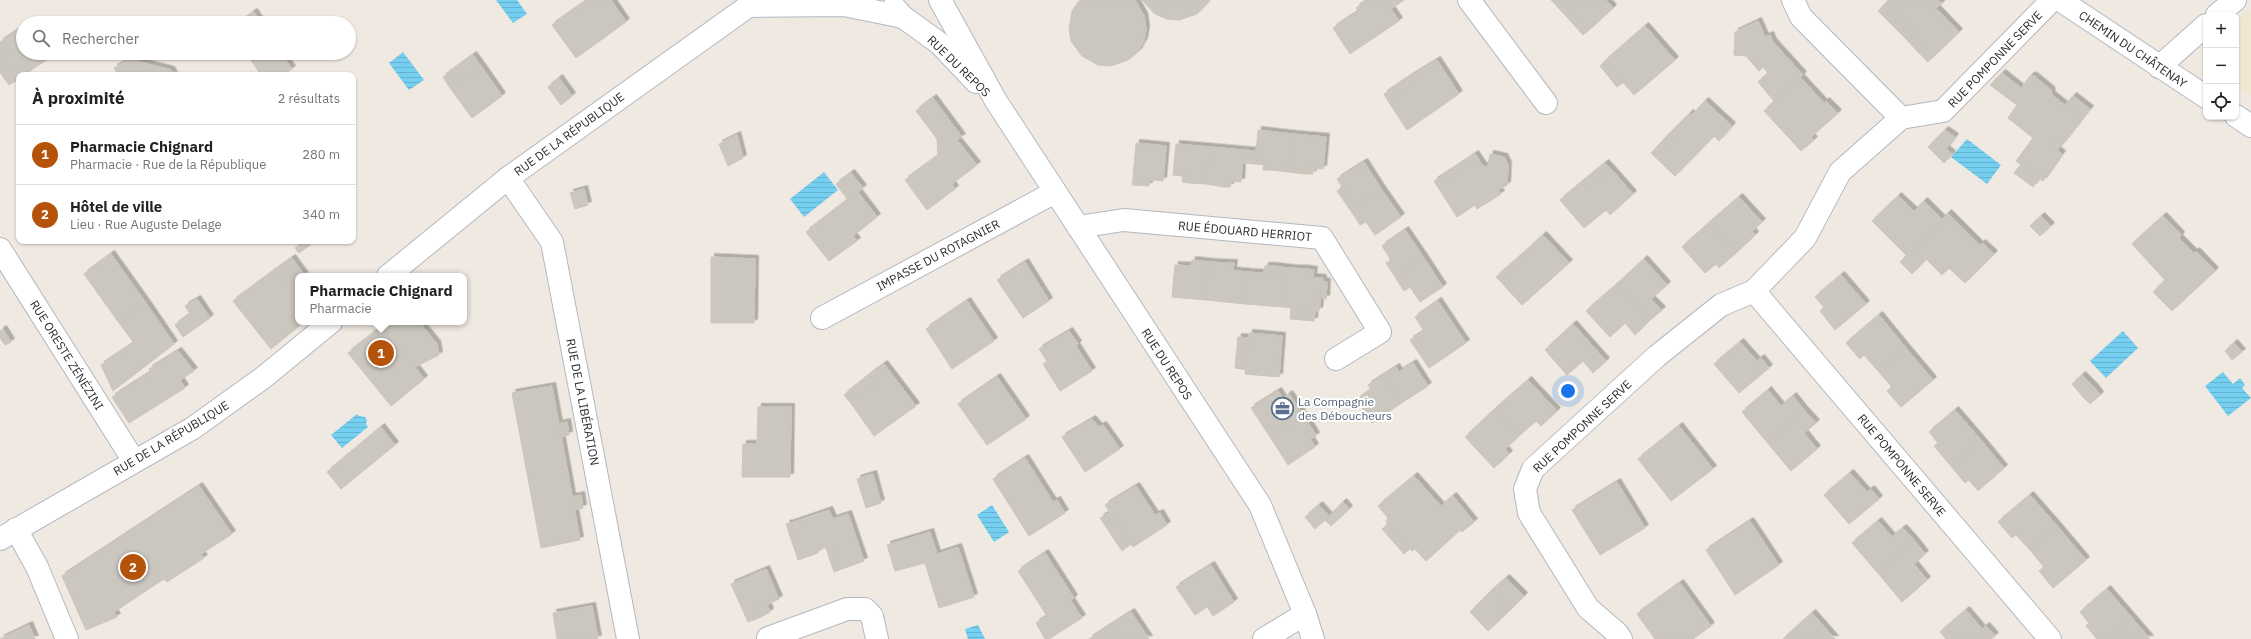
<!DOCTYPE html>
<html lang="fr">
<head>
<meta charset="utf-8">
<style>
	body { margin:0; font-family:"IBM Plex Sans",sans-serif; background:#f2f2f2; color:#222 }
	.controls { position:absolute; right:12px; top:12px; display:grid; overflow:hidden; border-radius:8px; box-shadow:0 1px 3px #0004 }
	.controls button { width:36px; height:36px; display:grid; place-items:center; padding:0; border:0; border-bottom:1px solid #e0e0e0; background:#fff; color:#222; font:20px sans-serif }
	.you { position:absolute; left:1568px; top:391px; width:14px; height:14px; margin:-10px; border:3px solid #fff; border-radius:50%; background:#1a73e8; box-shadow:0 0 0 6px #1a73e833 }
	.badge { display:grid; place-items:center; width:26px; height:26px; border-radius:50%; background:#b45309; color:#fff; font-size:13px; font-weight:700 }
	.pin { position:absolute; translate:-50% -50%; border:2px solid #fff; box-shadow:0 1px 4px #0006 }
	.popup { position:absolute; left:295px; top:273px; width:172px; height:52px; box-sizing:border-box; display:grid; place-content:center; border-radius:8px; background:#fff; filter:drop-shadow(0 1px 3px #0005); font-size:13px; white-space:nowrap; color:#767676 }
	.popup b { font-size:15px; color:#222 }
	.popup::after { content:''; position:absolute; left:50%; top:100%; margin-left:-8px; border:8px solid transparent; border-top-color:#fff }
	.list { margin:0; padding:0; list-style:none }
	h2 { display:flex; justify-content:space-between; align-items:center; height:52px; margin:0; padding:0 16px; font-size:17px }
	h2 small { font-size:13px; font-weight:400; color:#767676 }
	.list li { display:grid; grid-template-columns:26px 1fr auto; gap:12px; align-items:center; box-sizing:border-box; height:60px; padding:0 16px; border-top:1px solid #e0e0e0 }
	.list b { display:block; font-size:15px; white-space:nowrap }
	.list p { margin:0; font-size:13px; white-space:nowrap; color:#767676 }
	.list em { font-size:13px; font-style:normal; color:#767676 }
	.icon { flex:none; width:22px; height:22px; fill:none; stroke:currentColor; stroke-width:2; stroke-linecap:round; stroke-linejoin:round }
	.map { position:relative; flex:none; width:2251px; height:639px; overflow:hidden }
	.search { position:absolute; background:#fff; box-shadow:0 1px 3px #0004; left:16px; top:16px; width:340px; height:44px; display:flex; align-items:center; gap:10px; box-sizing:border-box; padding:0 14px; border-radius:22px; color:#767676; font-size:15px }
	.panel { position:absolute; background:#fff; box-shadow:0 1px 3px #0004; left:16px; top:72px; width:340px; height:172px; border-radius:8px }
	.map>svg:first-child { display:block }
	.education { fill:#f0e6d1 }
	.water { fill:url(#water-rules) }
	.building { fill:#cbc7bf; stroke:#cbc5ba; filter:url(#shadow) }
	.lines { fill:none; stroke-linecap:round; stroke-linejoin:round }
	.minor-casing { stroke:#b4b7c1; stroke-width:24 }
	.minor { stroke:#fff; stroke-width:22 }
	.labels { text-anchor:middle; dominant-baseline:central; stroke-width:4; stroke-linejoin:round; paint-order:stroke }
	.street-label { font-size:12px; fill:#2e2e2e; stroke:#fff }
	.service-label { font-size:12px; fill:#4e5e75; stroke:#fff; text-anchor:start }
</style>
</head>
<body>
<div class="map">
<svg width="2251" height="639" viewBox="0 0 2251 639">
	<defs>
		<pattern id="water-rules" width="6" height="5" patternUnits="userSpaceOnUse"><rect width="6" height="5" fill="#75cff0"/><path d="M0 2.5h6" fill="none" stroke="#66b2ce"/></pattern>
		<filter id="shadow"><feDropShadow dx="3.5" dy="-3.5" stdDeviation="0" flood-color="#0004"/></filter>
	</defs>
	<rect width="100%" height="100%" fill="#efe9e1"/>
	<!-- education -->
	<polygon class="education" points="2251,9 2251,96 2236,86 2236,22"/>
	<!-- water -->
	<g class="water">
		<polygon points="496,0 517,0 527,14 513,23"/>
		<polygon points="403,52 424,80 409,90 389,63"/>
		<polygon points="1967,139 2001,165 1987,184 1951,157"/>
		<polygon points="824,172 838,190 804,217 790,199"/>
		<polygon points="2123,331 2138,348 2106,378 2090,361"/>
		<polygon points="2223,372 2233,384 2240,378 2245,385 2242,388 2251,398 2228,416 2205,386"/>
		<polygon points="357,414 359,416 365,417 367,420 366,424 368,427 342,448 331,435"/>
		<polygon points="992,505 1009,532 994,542 977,515"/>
		<polygon points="978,625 985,639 968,639 965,629"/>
	</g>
	<!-- building -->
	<g class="building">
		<polygon points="588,0 611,0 626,22 576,58 552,25"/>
		<polygon points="1135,0 1144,16 1146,29 1144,41 1138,52 1128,60 1111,66 1098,65 1082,56 1071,41 1069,29 1072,11 1079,1"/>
		<polygon points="1210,0 1197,14 1179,20 1167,19 1155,14 1142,0"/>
		<polygon points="1368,0 1385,0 1399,21 1350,54 1333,28 1359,11 1356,8"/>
		<polygon points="1385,0 1404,0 1391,9"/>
		<polygon points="1551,0 1606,0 1613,8 1588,31 1571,12 1566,16"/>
		<polygon points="1889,0 1936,0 1932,4 1959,32 1932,58 1921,47 1917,51 1906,39 1916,29 1888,1"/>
		<polygon points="1936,0 1942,3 1936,9 1932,4"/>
		<polygon points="1888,1 1916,29 1906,39 1878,11"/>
		<polygon points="254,12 261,23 239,23 252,13"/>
		<polygon points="1571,12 1588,31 1583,35 1566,16"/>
		<polygon points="1758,21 1765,37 1770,35 1773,42 1803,75 1774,101 1758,82 1768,73 1763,67 1759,71 1746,56 1734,55 1735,32"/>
		<polygon points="1645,26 1675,60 1634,95 1605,61"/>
		<polygon points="23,27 23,35 16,40 12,34"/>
		<polygon points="12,34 16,40 23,35 23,53 57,53 33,69 29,62 4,78 0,72 0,42"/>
		<polygon points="1921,47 1932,58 1928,62 1917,51"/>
		<polygon points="246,53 285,53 282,55 292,69 283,75 256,75 259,72"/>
		<polygon points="473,55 481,66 450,88 443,77"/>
		<polygon points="129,59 132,60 128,75 118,75 114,68"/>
		<polygon points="132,60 171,70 174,75 128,75"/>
		<polygon points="1437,60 1459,94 1407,130 1388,101 1415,83 1411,76"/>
		<polygon points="1605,61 1623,83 1617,87 1600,66"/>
		<polygon points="29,62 33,69 24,75 19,75 19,79 9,85 4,78"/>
		<polygon points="481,66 502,96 472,118 450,88"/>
		<polygon points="2002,73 2021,88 2030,76 2034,76 2051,90 2052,95 2082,119 2064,142 2059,138 2052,146 2062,154 2043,181 2016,161 2033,138 2008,118 2017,105 1990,85"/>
		<polygon points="1411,76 1415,83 1388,101 1384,94"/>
		<polygon points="1800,77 1824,103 1826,101 1838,113 1811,137 1814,140 1801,151 1764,111"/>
		<polygon points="559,78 572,96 561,105 548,87"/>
		<polygon points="2073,96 2090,109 2082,119 2065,105"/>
		<polygon points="933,98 962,137 957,140 977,165 952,184 955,189 927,210 905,180 938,156 937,139 925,123 925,110 922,106"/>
		<polygon points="1705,101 1732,126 1719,141 1714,136 1675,176 1655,157 1675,137 1670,133 1690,113 1692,115"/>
		<polygon points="922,106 925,110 925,123 916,111"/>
		<polygon points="1258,130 1292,134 1288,172 1271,170 1271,165 1255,164"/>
		<polygon points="1945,130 1955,137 1946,149 1952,154 1944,163 1928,147"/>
		<polygon points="1670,133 1675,137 1655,157 1651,153"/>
		<polygon points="1292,134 1326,137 1323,169 1305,168 1305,174 1288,172"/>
		<polygon points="737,135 743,158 728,166 719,144"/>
		<polygon points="2059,138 2064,142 2057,150 2052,146"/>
		<polygon points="1136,143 1166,146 1163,181 1133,178"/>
		<polygon points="1176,144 1210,147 1206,184 1189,183 1190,177 1173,175"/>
		<polygon points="1210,147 1243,150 1241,182 1225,180 1224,187 1206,184"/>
		<polygon points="1243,150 1256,151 1255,164 1242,163"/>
		<polygon points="1475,154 1483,166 1488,167 1490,154 1504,157 1508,165 1507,185 1498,190 1501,194 1477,209 1475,205 1457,217 1437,186 1456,174 1453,169"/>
		<polygon points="1364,162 1382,190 1351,211 1341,197 1346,193 1337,179"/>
		<polygon points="1605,163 1610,168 1586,188 1582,182"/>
		<polygon points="1264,164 1271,165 1271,170 1263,170"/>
		<polygon points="2021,164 2039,178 2033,187 2014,173"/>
		<rect x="1305" y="168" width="8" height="6"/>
		<polygon points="1610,168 1633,194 1610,215 1606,210 1584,228 1560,200 1582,182 1586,188"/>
		<polygon points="1453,169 1456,174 1437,186 1434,181"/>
		<polygon points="851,173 863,188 848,200 836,184"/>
		<polygon points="1183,176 1190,177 1189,183 1182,182"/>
		<polygon points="1133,178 1149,179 1149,186 1132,185"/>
		<polygon points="1225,180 1231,181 1230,187 1224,187"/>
		<polygon points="1343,187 1346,193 1341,197 1337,191"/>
		<polygon points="584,189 588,205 575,209 570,193"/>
		<polygon points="1382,190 1401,217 1375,235 1366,222 1360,225 1351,211"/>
		<polygon points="858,192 877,217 853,236 857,241 829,261 806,232"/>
		<polygon points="1898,196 1914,211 1924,201 1942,219 1906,255 1872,221"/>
		<polygon points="1739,197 1762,222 1752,231 1755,235 1737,252 1710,222"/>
		<polygon points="1948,213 1980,245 1982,243 1994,254 1965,283 1949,268 1942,275 1926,259 1912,274 1900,262"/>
		<polygon points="2041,216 2051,226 2040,236 2030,226"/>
		<polygon points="2163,216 2181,235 2179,238 2194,253 2196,251 2215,271 2172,311 2153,292 2165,280 2132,244"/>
		<polygon points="1710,222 1737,252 1719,268 1716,264 1705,273 1682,247"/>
		<polygon points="1405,230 1424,258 1395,277 1386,263 1391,260 1382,246"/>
		<polygon points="1543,235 1569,263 1522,305 1500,281 1522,261 1519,257"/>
		<polygon points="304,241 310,245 299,253 295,248"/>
		<polygon points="111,254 146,303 119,323 84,274"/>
		<polygon points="711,257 755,259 754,323 711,323"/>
		<polygon points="1519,257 1522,261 1500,281 1496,277"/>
		<polygon points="292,258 305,276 298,276 298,294 278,268"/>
		<polygon points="1424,258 1443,287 1420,302 1410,287 1404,291 1395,277"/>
		<polygon points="1644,259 1667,285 1651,299 1662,310 1649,321 1616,285"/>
		<polygon points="1192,260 1209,262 1206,300 1172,297 1175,265 1191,266"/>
		<polygon points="1025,262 1049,301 1023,318 997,280"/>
		<polygon points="1209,262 1226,263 1226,270 1248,272 1245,304 1206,300"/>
		<polygon points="1226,263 1234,263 1233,270 1226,270"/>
		<polygon points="1265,266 1273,266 1272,274 1264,273"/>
		<polygon points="1273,266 1288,268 1284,307 1245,304 1248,272 1272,274"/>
		<polygon points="278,268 298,294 298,322 304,322 271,349 233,301"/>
		<polygon points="1288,268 1307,269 1306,277 1323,278 1319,311 1284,307"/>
		<polygon points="1307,269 1314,270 1313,277 1306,277"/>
		<polygon points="1841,275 1866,304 1835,330 1820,311 1824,307 1815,297"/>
		<polygon points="1322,281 1327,282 1326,299 1320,298"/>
		<polygon points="1616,285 1649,321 1635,335 1625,323 1610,337 1586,311"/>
		<polygon points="197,299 210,318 183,337 175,325 190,314 185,306"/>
		<polygon points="967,301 994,341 952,369 926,329"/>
		<polygon points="1438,301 1466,343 1429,368 1410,340 1424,331 1415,317"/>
		<polygon points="146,303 174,344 113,391 101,365 134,343 119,323"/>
		<polygon points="1291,308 1315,310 1314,321 1290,319"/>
		<polygon points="1879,315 1906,348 1878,371 1864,355 1860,359 1846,343"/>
		<polygon points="394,322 419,322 437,344 439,355 415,367 424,379 391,406 348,353 381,327 384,331"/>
		<polygon points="1573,324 1606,361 1593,373 1583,361 1567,375 1545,350"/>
		<polygon points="3,329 11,342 5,345 0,338 0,331"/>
		<polygon points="1069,331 1078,344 1076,346 1092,371 1060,391 1043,364 1047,361 1039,349"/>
		<polygon points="1249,333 1282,336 1279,377 1245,374"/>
		<polygon points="1238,337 1249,338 1246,370 1235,368"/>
		<polygon points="1740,342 1757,361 1761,358 1769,368 1739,393 1714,364"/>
		<polygon points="2234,343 2242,352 2232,360 2225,351"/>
		<polygon points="1906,348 1933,380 1901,407 1887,391 1892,387 1878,371"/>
		<polygon points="178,351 194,371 180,380 185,388 129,423 112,397 151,372 149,369"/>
		<polygon points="1413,363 1428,386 1400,404 1382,376 1396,367 1399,372"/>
		<polygon points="884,364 916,406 874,436 850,402 876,383 869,375"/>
		<polygon points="869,375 876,383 850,402 844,395"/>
		<polygon points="2082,375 2094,387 2083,397 2072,384"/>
		<polygon points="1382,376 1400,404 1372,423 1357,400 1371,390 1368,385"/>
		<polygon points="997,377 1026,419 987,445 958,404"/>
		<polygon points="1528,380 1557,411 1541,426 1536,421 1520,435 1496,408"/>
		<polygon points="552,386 580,540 541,548 512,393"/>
		<polygon points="2094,387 2100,395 2090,404 2083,397"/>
		<polygon points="1768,390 1781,406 1793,396 1804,410 1766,441 1742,412"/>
		<polygon points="1278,391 1287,405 1294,401 1303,415 1270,437 1251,408"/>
		<polygon points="1289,394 1294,401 1287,405 1283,399"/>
		<polygon points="758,407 791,407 790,477 742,477 743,444 757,444"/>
		<polygon points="1496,408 1520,435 1505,449 1509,454 1494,468 1465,437"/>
		<polygon points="1804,410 1816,423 1804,433 1817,449 1791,471 1766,441"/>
		<polygon points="1955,410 1980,439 1950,465 1934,446 1938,443 1929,432"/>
		<polygon points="1303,415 1312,429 1306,432 1315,447 1288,465 1270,437"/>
		<polygon points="1092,419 1099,427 1103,425 1120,449 1085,472 1062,437"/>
		<polygon points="567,422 569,435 561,437 558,424"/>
		<polygon points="1679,426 1713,469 1671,501 1638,459"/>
		<polygon points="381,427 395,445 341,489 327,472"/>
		<polygon points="1312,429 1316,436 1310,439 1306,432"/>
		<polygon points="1980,439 2004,468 1978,491 1969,480 1965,483 1950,465"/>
		<polygon points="1025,458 1053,502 1057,500 1065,513 1029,536 993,479"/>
		<polygon points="1850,473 1867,492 1871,489 1879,499 1849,524 1824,495"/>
		<polygon points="873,474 881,503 866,508 857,479"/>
		<polygon points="1414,476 1441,506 1453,496 1474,522 1462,532 1460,530 1426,561 1415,549 1412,551 1388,524 1386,521 1388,518 1378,506"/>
		<polygon points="1617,482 1645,528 1600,555 1572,510"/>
		<polygon points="199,486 232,534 201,554 204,558 167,582 164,579 114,612 117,617 86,630 62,576"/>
		<polygon points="1136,486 1155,515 1160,513 1167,525 1133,547 1105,505"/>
		<polygon points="581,495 583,508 574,510 572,497"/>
		<polygon points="2030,495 2058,527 2030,550 2016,535 2012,538 1998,522"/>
		<polygon points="1343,502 1349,509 1331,526 1325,520"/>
		<polygon points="1319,505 1329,516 1315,529 1305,517"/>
		<polygon points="829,510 833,519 848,514 864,561 842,569 834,545 817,550 818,553 798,560 790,536 794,535 791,523"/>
		<polygon points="1110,512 1131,544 1122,551 1100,518"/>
		<polygon points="1750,521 1779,565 1735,595 1706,550"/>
		<polygon points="1878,521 1892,537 1903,528 1914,540 1877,572 1852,543"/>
		<polygon points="791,523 794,535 790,536 786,524"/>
		<polygon points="1388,524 1410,549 1404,554 1382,529"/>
		<polygon points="2058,527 2086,560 2053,588 2039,571 2044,567 2030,550"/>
		<polygon points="930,532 937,554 958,547 974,597 939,608 925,563 895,571 887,545"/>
		<polygon points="1914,540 1925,554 1914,564 1927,580 1902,602 1877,572"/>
		<polygon points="834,545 842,569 834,572 826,548"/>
		<polygon points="1045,553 1074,598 1071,601 1082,618 1049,639 1045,639 1036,623 1047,616 1018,571"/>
		<polygon points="1211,565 1234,602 1222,610 1216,601 1195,615 1176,587"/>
		<polygon points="766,569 779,599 758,609 761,617 748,622 731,584"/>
		<polygon points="1506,578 1524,596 1510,610 1492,590"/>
		<polygon points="1680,583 1711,626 1693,639 1655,639 1637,614"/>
		<polygon points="2107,589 2132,618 2107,639 2097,639 2086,626 2089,623 2080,612"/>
		<polygon points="1492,590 1510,610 1488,631 1470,612"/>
		<polygon points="1216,601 1222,610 1213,616 1207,606"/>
		<polygon points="767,604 770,612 761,617 758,609"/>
		<polygon points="592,606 598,639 557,639 553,613"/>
		<polygon points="1966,610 1982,629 1986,626 1995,636 1991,639 1946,639 1940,632"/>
		<polygon points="1131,612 1149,639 1089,639"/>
		<polygon points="1812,613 1835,639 1783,639"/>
		<polygon points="2132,618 2150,639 2107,639"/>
		<polygon points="29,625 35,639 0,639"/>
	</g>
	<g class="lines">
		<defs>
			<g id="minor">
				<polyline points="940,0 996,101 1260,505 1305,614 1313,639"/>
				<polyline points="1469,0 1546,103"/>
				<polyline points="1793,0 1801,17 1901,118"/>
				<polyline points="2060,0 2206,97"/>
				<polyline points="749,6 844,5 903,17"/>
				<polyline points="894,7 903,17 939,43 976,82"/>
				<polyline points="2217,15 2235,0"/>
				<polyline points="2159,67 2206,25"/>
				<polyline points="2236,116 2251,126"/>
				<polyline points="508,178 552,242 628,639"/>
				<polyline points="1078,227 1124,220 1322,238 1380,332 1336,359"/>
				<polyline points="0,249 134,461"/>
				<polyline points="388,276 508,178 757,0"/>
				<polyline points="1754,291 2050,639"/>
				<polyline points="822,318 1055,192"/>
				<polyline points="16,529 37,567 67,639"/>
				<polyline points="0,539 193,428 264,377 331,322"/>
				<polyline points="768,638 847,609 865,609 872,616 877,639"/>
				<polyline points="1264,639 1305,614"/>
				<polyline points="1621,639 1617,633 1588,608 1529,513 1525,489 1533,469 1657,356 1721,305 1754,291 1805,238 1840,172 1901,118 1943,111 2052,0"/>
			</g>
		</defs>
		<!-- minor casing -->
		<use href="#minor" class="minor-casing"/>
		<!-- minor -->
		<use href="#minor" class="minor"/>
	</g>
	<!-- icons -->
	<defs>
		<symbol id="office-ring" viewBox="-11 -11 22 22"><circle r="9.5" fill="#fff" stroke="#5c6f8a" stroke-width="1.5"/><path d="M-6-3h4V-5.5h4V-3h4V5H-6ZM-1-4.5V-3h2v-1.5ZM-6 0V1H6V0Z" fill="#5c6f8a"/></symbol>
	</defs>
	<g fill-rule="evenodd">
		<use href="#office-ring" x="1270" y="396" width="25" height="25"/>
	</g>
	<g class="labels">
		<!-- street labels -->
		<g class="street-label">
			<text transform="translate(2133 49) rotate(34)">CHEMIN DU CHÂTENAY</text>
			<text transform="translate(1995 59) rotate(-46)">RUE POMPONNE SERVE</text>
			<text transform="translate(959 66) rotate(44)">RUE DU REPOS</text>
			<text transform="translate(569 134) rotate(-36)">RUE DE LA RÉPUBLIQUE</text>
			<text transform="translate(1245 231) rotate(5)">RUE ÉDOUARD HERRIOT</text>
			<text transform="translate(938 255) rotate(-28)">IMPASSE DU ROTAGNIER</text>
			<text transform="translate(67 355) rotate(58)">RUE ORESTE ZÉNÉZINI</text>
			<text transform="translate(1167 364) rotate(57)">RUE DU REPOS</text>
			<text transform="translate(583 402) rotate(79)">RUE DE LA LIBÉRATION</text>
			<text transform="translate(1582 426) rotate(-43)">RUE POMPONNE SERVE</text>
			<text transform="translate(171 438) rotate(-31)">RUE DE LA RÉPUBLIQUE</text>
			<text transform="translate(1902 465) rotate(50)">RUE POMPONNE SERVE</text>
		</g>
		<!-- service labels -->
		<g class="service-label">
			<text x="1298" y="401">La Compagnie<tspan x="1298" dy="14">des Déboucheurs</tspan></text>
		</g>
	</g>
</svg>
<div class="controls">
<button>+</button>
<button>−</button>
<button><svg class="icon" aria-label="locate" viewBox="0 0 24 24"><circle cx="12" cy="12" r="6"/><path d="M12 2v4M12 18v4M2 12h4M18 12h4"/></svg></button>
</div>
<div class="you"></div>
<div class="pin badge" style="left:381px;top:353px">1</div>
<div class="popup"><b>Pharmacie Chignard</b>Pharmacie</div>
<div class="pin badge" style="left:133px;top:567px">2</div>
<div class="search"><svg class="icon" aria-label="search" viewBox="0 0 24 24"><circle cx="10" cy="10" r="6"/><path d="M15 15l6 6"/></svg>Rechercher</div>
<section class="panel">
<h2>À proximité<small>2 résultats</small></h2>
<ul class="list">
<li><span class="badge">1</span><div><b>Pharmacie Chignard</b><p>Pharmacie · Rue de la République</p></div><em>280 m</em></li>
<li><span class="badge">2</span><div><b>Hôtel de ville</b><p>Lieu · Rue Auguste Delage</p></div><em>340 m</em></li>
</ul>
</section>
</div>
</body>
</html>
